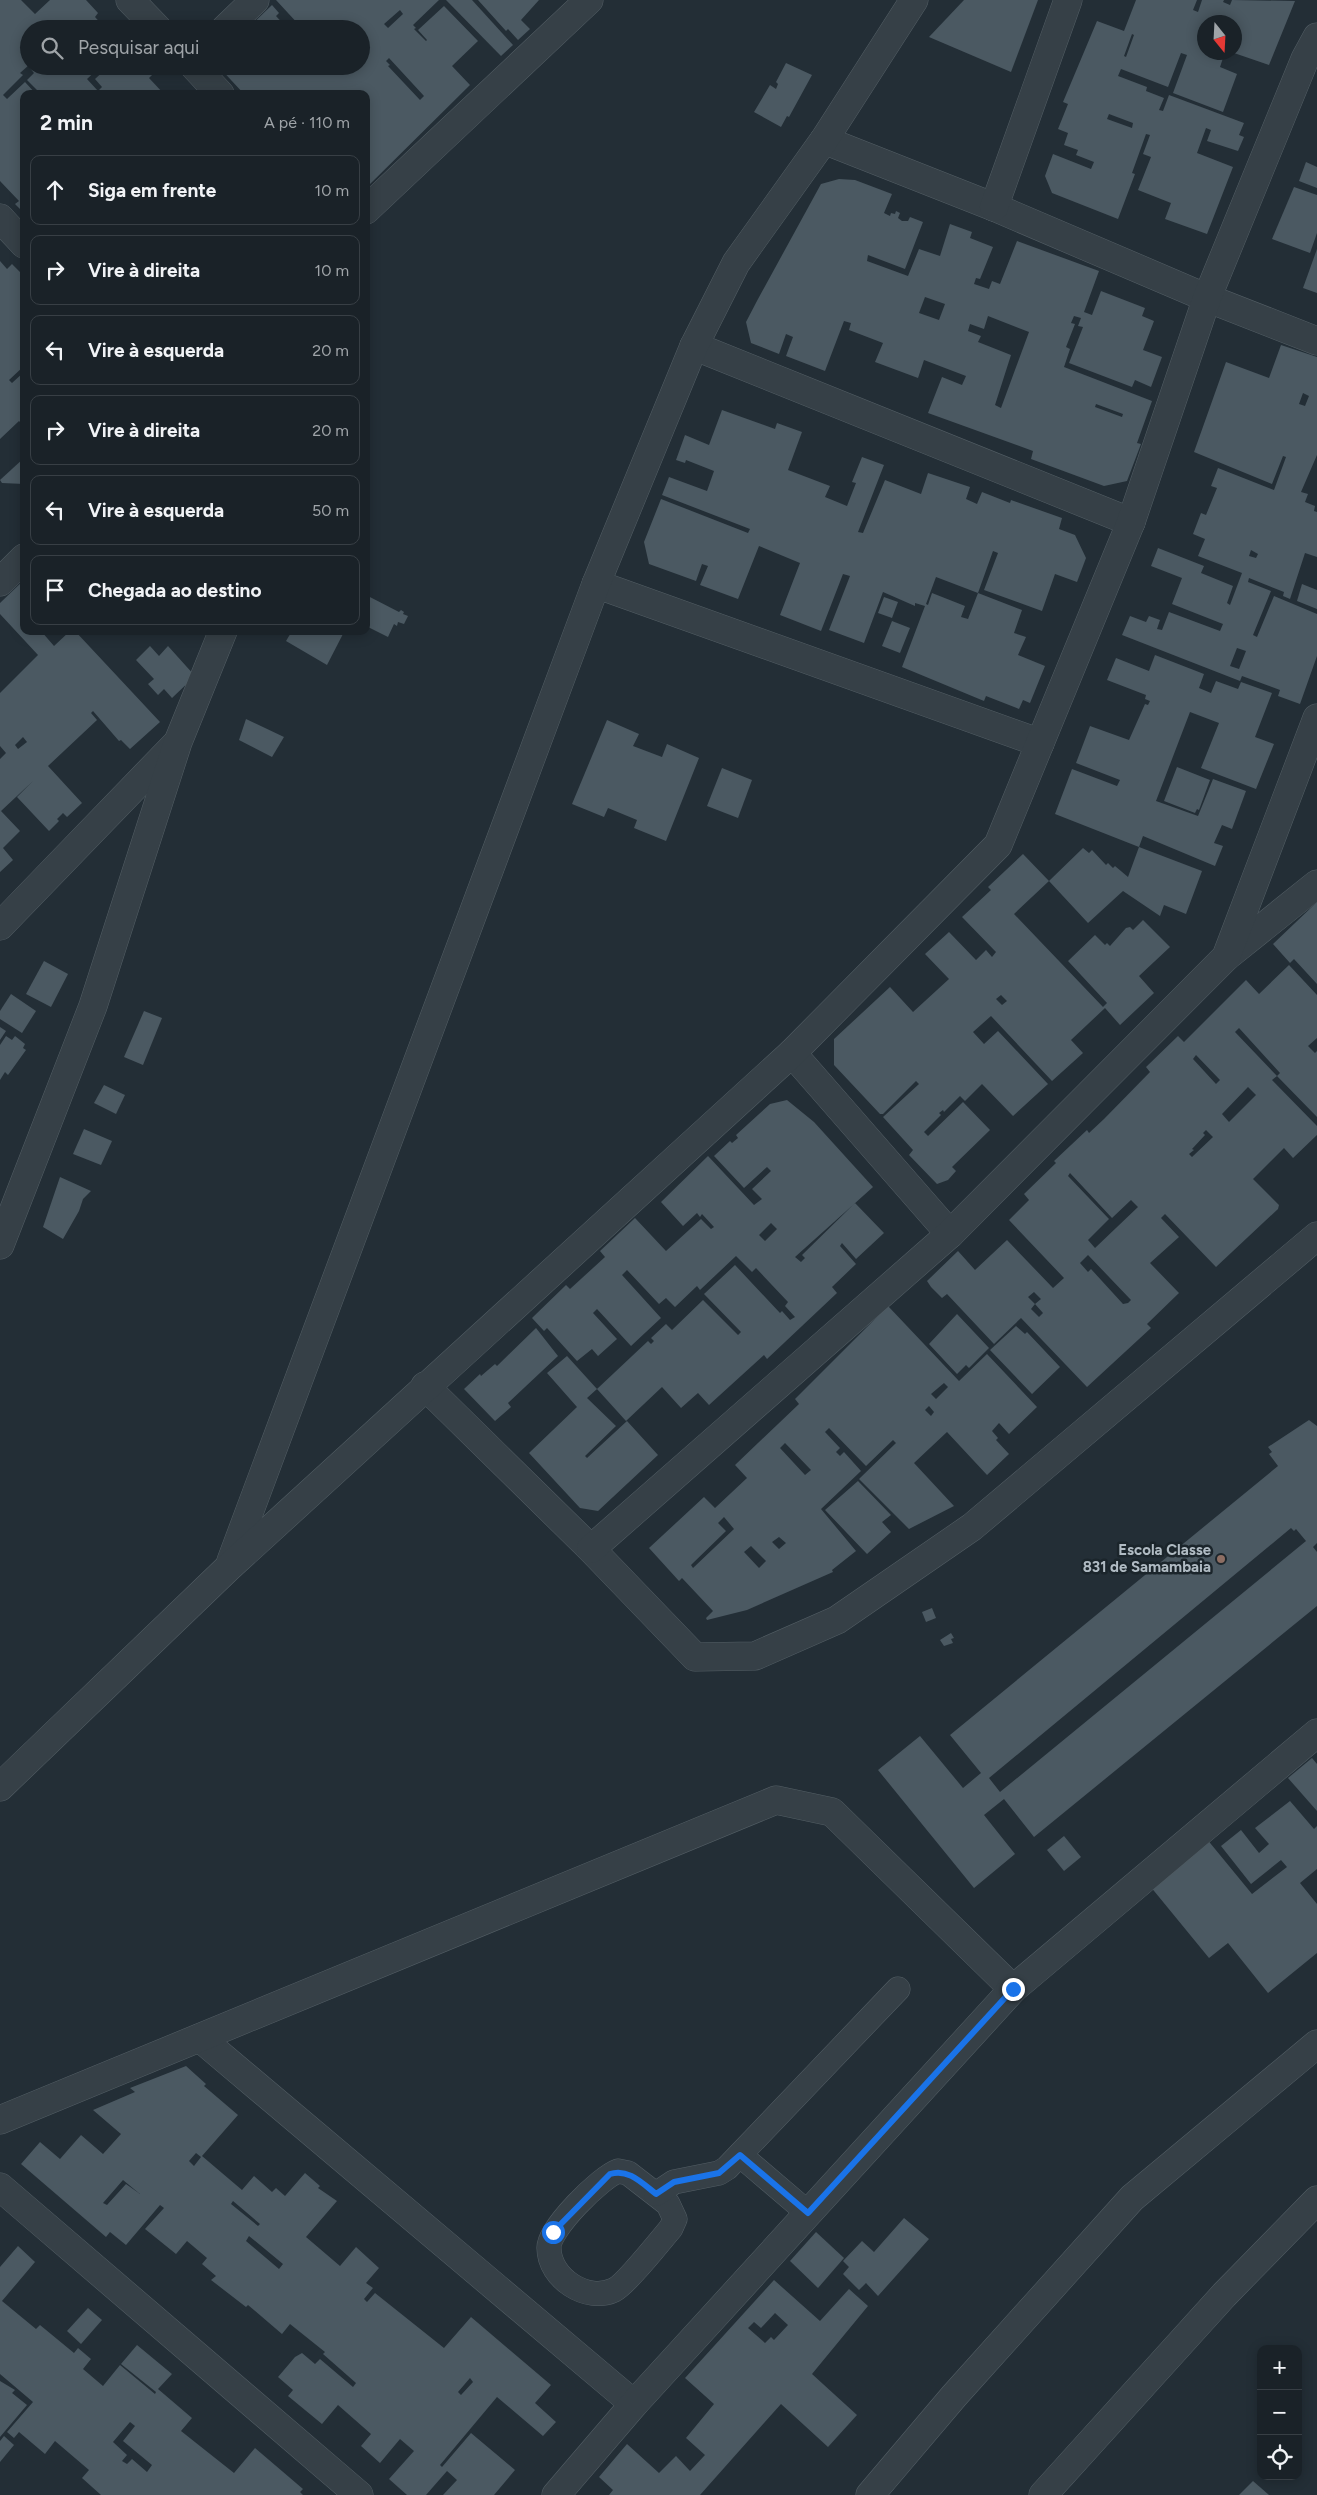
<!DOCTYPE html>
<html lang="pt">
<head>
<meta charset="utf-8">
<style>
	body { margin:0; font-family:Figtree,sans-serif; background:#232a30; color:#f1f3f6 }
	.controls { position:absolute; right:15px; bottom:15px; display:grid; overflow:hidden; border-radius:10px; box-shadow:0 2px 12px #0003 }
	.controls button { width:45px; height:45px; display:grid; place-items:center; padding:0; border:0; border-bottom:1px solid #383f45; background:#1a2228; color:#f1f3f6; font:25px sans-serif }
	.compass { position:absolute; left:1197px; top:15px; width:45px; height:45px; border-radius:50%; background:#1a2228; box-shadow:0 2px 12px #0003; rotate:162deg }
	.stop { position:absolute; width:15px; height:15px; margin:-11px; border:4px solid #1a73e8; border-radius:50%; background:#fff }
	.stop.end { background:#1a73e8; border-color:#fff; box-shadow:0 1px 5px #0008 }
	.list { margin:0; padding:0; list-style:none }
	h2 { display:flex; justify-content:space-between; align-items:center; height:65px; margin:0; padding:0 20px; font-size:21px }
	h2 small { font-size:16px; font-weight:400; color:#9fa4a8 }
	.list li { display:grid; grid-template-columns:32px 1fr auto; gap:15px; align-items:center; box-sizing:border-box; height:70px; margin:0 10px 10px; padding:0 10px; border:1px solid #383f45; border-radius:10px }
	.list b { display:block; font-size:19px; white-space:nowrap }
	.list em { font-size:16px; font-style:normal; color:#9fa4a8 }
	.icon { flex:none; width:28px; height:28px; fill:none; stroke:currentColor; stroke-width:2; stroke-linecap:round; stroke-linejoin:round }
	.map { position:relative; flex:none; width:1317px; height:2495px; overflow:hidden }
	.search { position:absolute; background:#1a2228; box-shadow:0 2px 12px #0003; left:20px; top:20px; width:350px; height:55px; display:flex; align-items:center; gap:12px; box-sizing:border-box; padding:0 18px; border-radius:28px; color:#9fa4a8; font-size:19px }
	.panel { position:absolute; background:#1a2228; box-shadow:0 2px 12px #0003; left:20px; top:90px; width:350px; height:545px; border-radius:10px }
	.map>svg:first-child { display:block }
	.building { fill:#4b5962; fill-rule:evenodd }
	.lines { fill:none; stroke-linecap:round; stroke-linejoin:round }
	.lane-casing { stroke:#535e65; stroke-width:25 }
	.street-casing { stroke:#535e65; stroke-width:29 }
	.lane { stroke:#364047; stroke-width:24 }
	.street { stroke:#364047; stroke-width:28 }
	.route { stroke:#1a73e8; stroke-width:6 }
	.education-dot { fill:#8d6e63; stroke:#1b252b; stroke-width:2 }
	.labels { text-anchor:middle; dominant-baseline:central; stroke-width:5; stroke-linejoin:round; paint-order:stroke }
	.poi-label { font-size:15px; font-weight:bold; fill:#b0bbc3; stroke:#1b252b; text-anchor:end }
</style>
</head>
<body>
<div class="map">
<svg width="1317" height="2495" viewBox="0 0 1317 2495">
	<rect width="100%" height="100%" fill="#232e36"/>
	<!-- building -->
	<g class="building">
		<polygon points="0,0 21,0 35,14 50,0 86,0 98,13 95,17 106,29 29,29 29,65 20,73 23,75 3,95 7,99 25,82 36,94 24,94 24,213 15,204 19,201 0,181"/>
		<path d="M276,0H439L413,25L416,28L414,29L426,41L427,40L418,30L444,6L478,41L452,66L470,85L366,188V94H244L218,66H361V29H298L300,26ZM400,10L403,14L388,28L384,24ZM389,58L424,96L420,100L388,66L390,65L386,61Z"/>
		<polygon points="446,0 472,0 513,45 501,56"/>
		<polygon points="478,0 539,0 521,20 530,29 518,40 508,29 506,31"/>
		<polygon points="964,0 1038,0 1011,72 929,37"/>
		<path d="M1136,0H1197L1193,10L1198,12L1202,0H1224L1223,2L1230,5L1232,0L1295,1L1269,65L1234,53V22H1204V52H1225L1220,67L1237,74L1223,112L1173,93L1187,55L1181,53L1168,87L1121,69L1118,76L1147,87L1146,91L1164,98L1159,110L1163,111L1169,95L1244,123L1239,135L1244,137L1238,151L1207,141L1211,130L1206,128L1197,153L1233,167L1207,234L1165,219L1171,203L1138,190L1151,157L1143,154L1150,135L1146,134L1132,173L1135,174L1118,219L1052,193L1045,176L1053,154L1091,169L1094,162L1076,155L1078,150L1064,145L1068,133L1058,129L1068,104L1063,102L1097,21L1124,31ZM1132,34L1134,35L1126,57L1124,56ZM1109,114L1133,123L1132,128L1107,119Z"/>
		<polygon points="272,5 279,13 276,16 288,29 247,29"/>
		<polygon points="786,63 812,75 789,117 787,116 781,127 754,112 770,85 776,89 778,84 776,82"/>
		<polygon points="28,66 101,66 87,79 98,91 102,87 95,79 109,66 148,66 154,73 149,78 164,94 41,94 27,80 34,73"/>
		<polygon points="1306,162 1317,167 1317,188 1299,181"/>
		<path d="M839,179L855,180L892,194L884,213L890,216L891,213L895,214L896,211L900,213L898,218L902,221H908L910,217L923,222L905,269L868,255L867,261L908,276L919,249L940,256L950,224L972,232L970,238L993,247L980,279L976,278L974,284L989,289L992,281L1000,284L1017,241L1099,271L1084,312L1092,315L1101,291L1145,308L1142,316L1154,321L1143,350L1162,357L1151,387L1135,380L1132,387L1069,363L1083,327L1078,326L1081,318L1074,316L1071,323L1075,324L1066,347L1070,349L1064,367L1152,401L1137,443L1141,444L1127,481L1104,486L1031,459L1033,451L928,413L942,377L962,385L966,376L924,360L918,378L875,362L883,343L849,330L851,323L844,321L825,371L786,356L793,337L786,334L779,354L751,343L746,322L758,299L821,184ZM925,297L945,304L939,320L919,313ZM988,316L1029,332L1001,408L995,405L1011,355L978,342L981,336L968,331L970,324L984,329ZM1096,404L1123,414L1122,417L1095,407Z"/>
		<polygon points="1294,187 1317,195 1317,233 1310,253 1272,239"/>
		<polygon points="1317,249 1317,293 1303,288"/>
		<polygon points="0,261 7,269 12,264 24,276 24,366 9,380 12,383 24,372 24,426 19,421 0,439"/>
		<path d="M1281,345L1317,357V455L1301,492L1308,494L1305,502L1315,506L1314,511L1317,512V557L1305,553L1290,599L1283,596L1284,592L1249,578L1248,582L1271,591L1253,635L1257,637L1274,596L1317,614V656L1300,704L1278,696L1280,690L1242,676L1240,681L1122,635L1130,616L1146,622L1149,616L1160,620L1157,629L1162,630L1169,612L1220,631L1223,624L1172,604L1182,578L1151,566L1158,548L1204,566L1201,573L1233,586L1227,603L1230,605L1242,573L1198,556L1205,539L1193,534L1201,513L1206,515L1217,488L1211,486L1218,468L1274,490L1286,457L1283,456L1272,484L1194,452L1226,362L1269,378ZM1303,393L1309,396L1305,406L1299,404ZM1251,550L1258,554L1256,558L1249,556ZM1237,648L1246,651L1239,669L1230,666Z"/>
		<polygon points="722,410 775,429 777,423 802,432 788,470 830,486 825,497 847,506 856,483 852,482 862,457 884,465 858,532 863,533 885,480 921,494 928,473 970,487 966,499 977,504 982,492 1010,503 1011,500 1062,518 1059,529 1075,535 1086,558 1077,582 1055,574 1042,611 984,590 998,553 993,551 978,593 936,577 926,604 928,605 932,593 965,606 961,617 968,619 978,593 1022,610 1014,633 1026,637 1018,655 1045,666 1030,703 1023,700 1019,709 986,696 984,701 902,667 925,606 915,603 915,606 883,592 864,643 829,630 850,576 843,574 821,631 780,615 800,563 759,546 738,599 700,585 708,566 702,564 696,581 649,564 644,542 661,499 748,533 750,529 662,495 669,477 707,491 714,471 686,460 685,463 676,460 685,435 709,445"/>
		<polygon points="24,458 24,484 2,483 0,480"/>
		<path d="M24,580V631H41L54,646L70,631H75L160,722L130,749L121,740L119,741L93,711L91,713L97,720L48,766L82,803L67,817L63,813L57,819L59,821L49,831L17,797L33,781L1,811L20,831L3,848L13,860L0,872V759L6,753L0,746V693L38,655L0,614V603ZM23,737L27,742L18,749L15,745Z"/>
		<polygon points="1302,584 1317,590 1317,609 1297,601"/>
		<polygon points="366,595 399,612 401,610 404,612 403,614 408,616 404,624 398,622 397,626 394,624 388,637 366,626"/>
		<polygon points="884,597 898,602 892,618 878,613"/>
		<polygon points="892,621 910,628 900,653 882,646"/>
		<polygon points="292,631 343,631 344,632 327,665 286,641"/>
		<polygon points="150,646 159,656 168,646 195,676 172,698 164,689 158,695 148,684 154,679 136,660"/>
		<polygon points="1155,655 1204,674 1199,688 1211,693 1216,681 1238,689 1241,682 1272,693 1255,737 1274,744 1256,789 1201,768 1219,723 1190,712 1156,801 1198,816 1213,779 1246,791 1232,829 1222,825 1214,843 1223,846 1215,866 1143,836 1139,847 1055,814 1072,769 1117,786 1120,780 1076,763 1090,726 1129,740 1145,704 1148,705 1150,701 1145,699 1146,695 1107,680 1116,658 1149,671"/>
		<polygon points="246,719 284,737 272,757 239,740"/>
		<polygon points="607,720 639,734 633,746 662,757 667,744 699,758 666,841 634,828 637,820 608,808 604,817 572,804"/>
		<polygon points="1177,767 1210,780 1199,810 1197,809 1195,813 1164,801"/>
		<polygon points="722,768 752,780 738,818 707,806"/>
		<path d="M1139,847L1202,871L1186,914L1164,905L1160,916L1123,891L1088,923L1049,881L1014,914L1103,1007L1107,1003L1068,961L1095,935L1105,945L1107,943L1110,946L1126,928L1130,927L1133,930L1143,920L1170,947L1139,976L1154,993L1120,1025L1105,1008L1071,1040L1083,1053L1052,1081L991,1016L973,1032L984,1044L998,1031L1048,1084L1013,1116L982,1084L965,1101L960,1096L944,1112L943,1110L939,1113L941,1115L924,1132L928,1136L963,1102L990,1130L952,1167L956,1171L948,1180L937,1184L909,1155L913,1150L883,1117L919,1084L916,1081L883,1114H880L834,1065V1039L890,987L913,1012L949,979L925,954L949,932L976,960L986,950L992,957L996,952L962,917L991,890L988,887L1023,854L1049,881L1083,848L1089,853L1092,850L1106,865L1108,863L1113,868L1115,866L1128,877ZM1001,995L1007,1001L1002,1005L996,999Z"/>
		<polygon points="1317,902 1317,984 1294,959 1290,963 1273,944"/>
		<polygon points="44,961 68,974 51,1007 26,994"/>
		<path d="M1289,965L1317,995V1038L1308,1046L1315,1053L1317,1051V1117L1277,1076L1272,1080L1317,1126V1135L1293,1158L1284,1148L1253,1179L1279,1205L1278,1209L1216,1267L1165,1214L1161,1218L1179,1237L1150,1263L1179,1293L1147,1324L1151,1328L1087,1387L1021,1318L994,1344L947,1294L942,1298L931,1287L927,1281L958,1251L975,1270L1007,1240L1053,1288L1064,1278L1009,1220L1029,1200L1024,1194L1056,1163L1054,1161L1087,1130L1089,1133L1104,1119L1150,1072L1146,1067L1178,1036L1184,1042L1246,980L1259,994ZM1239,1028L1280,1073L1277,1076L1235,1032ZM1196,1055L1220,1080L1216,1084L1193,1059ZM1248,1087L1256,1095L1229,1122L1222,1114ZM1206,1130L1213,1137L1192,1157L1189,1154L1194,1150L1192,1149L1205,1135L1203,1133ZM1070,1173L1112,1218L1131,1200L1138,1207L1095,1248L1088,1240L1109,1219L1068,1176ZM1088,1255L1131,1300L1128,1303L1123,1304L1091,1269L1088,1272L1080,1263ZM1034,1292L1041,1299L1035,1304L1043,1313L1039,1317L1031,1309L1035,1304L1028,1297Z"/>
		<polygon points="11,994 36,1011 22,1033 0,1019 0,1011"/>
		<polygon points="144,1011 162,1018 143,1065 124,1057"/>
		<polygon points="0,1027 6,1031 0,1040"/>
		<polygon points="6,1036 12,1040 15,1036 25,1044 23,1048 26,1050 8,1075 5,1072 0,1080 0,1045"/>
		<polygon points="104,1085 125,1095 116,1114 94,1103"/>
		<path d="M787,1100L814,1122L873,1187L795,1257L801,1262L805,1258L802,1255L855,1203L884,1233L856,1259L842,1243L840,1246L856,1264L832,1287L837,1293L767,1359L764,1355L709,1405L698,1393L681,1408L662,1387L626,1421L597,1389L648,1341L651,1344L654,1341L651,1338L666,1324L672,1330L703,1300L738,1335L741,1332L704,1294L735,1265L780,1313L782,1311L790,1320L795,1317L785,1306L788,1302L756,1268L752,1272L736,1256L700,1290L697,1286L675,1307L666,1298L659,1304L627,1270L622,1275L661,1318L631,1346L597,1309L593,1313L617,1339L598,1356L592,1349L577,1361L547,1328L544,1331L532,1318L566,1285L570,1289L605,1257L600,1251L635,1218L666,1251L701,1219L711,1229L714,1227L702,1214L700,1217L697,1213L683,1226L661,1202L708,1156L754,1205L762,1199L752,1189L771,1171L767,1167L744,1188L714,1156L730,1141L732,1143L738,1138L736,1135L770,1104ZM771,1223L777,1229L765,1241L759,1235Z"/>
		<polygon points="84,1129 112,1141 101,1165 73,1154"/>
		<polygon points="60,1177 91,1191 83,1199 79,1211 63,1239 43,1227"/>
		<path d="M888,1306L959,1381L987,1354L1037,1407L1009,1434L999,1423L992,1431L998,1438L996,1440L1009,1454L987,1475L947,1432L914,1463L954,1506L909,1529L859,1479L896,1443L893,1440L866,1466L829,1428L825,1432L840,1448L836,1452L840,1456L844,1452L861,1471L821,1509L856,1551L832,1570L833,1572L747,1610L707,1620L706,1618L713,1611L682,1578L679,1581L649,1548L704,1497L715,1508L747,1478L735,1465L799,1404L795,1399ZM944,1383L948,1387L936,1399L931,1394ZM929,1406L934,1412L931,1416L925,1410ZM785,1443L811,1470L805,1475L780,1448ZM724,1517L734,1529L693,1568L691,1565L726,1531L718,1523ZM779,1537L786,1543L779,1549L772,1542ZM751,1546L766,1561L759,1568L744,1552Z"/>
		<polygon points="957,1314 989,1348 969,1368 966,1365 957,1374 929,1344"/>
		<polygon points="1016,1326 1025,1334 1027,1332 1060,1367 1032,1394 990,1350"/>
		<polygon points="536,1328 558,1356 508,1403 511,1407 495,1421 464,1389 480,1374 481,1376 495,1364 497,1366"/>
		<polygon points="567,1356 597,1389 587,1398 616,1426 585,1456 587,1458 627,1421 658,1455 598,1511 580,1508 529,1453 577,1407 547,1373"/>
		<path d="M1309,1420L1317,1426V1543L1313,1547L1317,1552V1606L1034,1837L1004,1799L984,1815L1015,1854L974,1888L878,1770L920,1736L963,1788L981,1773L950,1735L1278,1466L1269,1454L1272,1452L1268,1447ZM1291,1528L1294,1531L1296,1529L1306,1541L1000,1792L989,1778Z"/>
		<polygon points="858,1481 891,1515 882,1522 891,1532 867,1554 825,1510"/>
		<polygon points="932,1608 936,1618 926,1622 922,1612"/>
		<polygon points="951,1633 954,1638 951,1639 953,1643 944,1646 940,1640"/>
		<polygon points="1312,1758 1317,1764 1317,1811 1288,1778"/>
		<polygon points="1290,1801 1314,1829 1317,1826 1317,1869 1300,1883 1317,1904 1317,1953 1268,1993 1228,1943 1209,1958 1150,1886 1206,1838 1252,1894 1287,1867 1281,1860 1251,1884 1221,1846 1241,1830 1259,1853 1269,1844 1255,1828"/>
		<polygon points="1064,1836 1081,1857 1064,1871 1047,1850"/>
		<path d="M186,2066L206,2084L204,2086L238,2115L202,2156L242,2190L254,2176L272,2192L276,2188L285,2196L305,2173L320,2186L318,2188L337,2201L306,2237L340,2266L356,2247L379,2268L366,2283L373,2288L364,2299L367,2302L375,2293L444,2348L471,2317L551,2385L535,2403L556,2422L543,2436L497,2397L440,2465L442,2467L471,2433L515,2470L494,2495H443L457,2480L447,2471L426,2495H407L389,2479L414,2451L400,2439L380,2463L361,2446L371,2434L338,2405L322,2424L288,2396L293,2390L278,2377L295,2357L302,2353L315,2364L320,2359L353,2387L356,2383L323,2354L325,2352L290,2324L282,2334L248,2305L246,2307L211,2280L216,2276L202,2264L207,2258L187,2241L176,2254L145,2229L164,2208L160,2205L126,2245L110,2232L106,2237L21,2164L40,2142L60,2159L81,2135L103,2154L121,2134L93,2110L135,2092L130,2088ZM196,2153L201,2157L194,2166L189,2161ZM123,2180L140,2194L126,2184L107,2205L103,2203ZM233,2201L260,2224L258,2226L231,2204ZM249,2236L283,2264L279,2269L246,2241ZM470,2378L473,2382L461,2395L458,2392Z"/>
		<polygon points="904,2218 929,2239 878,2296 866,2283 859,2290 843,2274 849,2267 843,2261 862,2241 874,2252"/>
		<polygon points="816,2232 844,2258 818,2288 790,2261"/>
		<path d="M18,2246L35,2262L2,2301L36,2329L40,2325L74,2353L78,2348L91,2359L83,2369L103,2386L120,2365L155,2394L156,2392L121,2364L137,2345L172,2374L158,2389L192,2418L181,2431L234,2473L255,2448L303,2489L300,2492L303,2495H101L82,2478L89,2470L55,2441L45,2454L19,2432L14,2438L7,2432L33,2402L0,2374V2267ZM130,2422L135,2426L123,2441L152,2465L147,2472L132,2459L127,2464L122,2461L127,2455L113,2442Z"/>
		<path d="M774,2280L820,2321L849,2289L868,2306L812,2374L857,2415L828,2447L781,2404L700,2495H609L613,2490L599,2477L627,2444L659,2473L676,2456L690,2471L705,2455L686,2438L714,2404L685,2378ZM775,2313L788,2325L774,2340L771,2337L765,2343L748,2328L754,2322L761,2328Z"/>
		<polygon points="88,2308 102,2320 81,2344 67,2331"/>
		<polygon points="0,2381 15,2390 12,2393 27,2405 0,2437"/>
		<polygon points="4,2436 14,2445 0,2462 0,2441"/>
		<polygon points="1253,2481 1269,2495 1239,2495"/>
	</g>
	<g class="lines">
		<defs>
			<g id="lane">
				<polyline points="740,2155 808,2213"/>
				<path d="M618,2171L628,2173L668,2204L675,2219L671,2228C661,2240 625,2285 614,2290C587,2303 549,2278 549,2248C548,2229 601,2177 618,2171Z"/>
				<polyline points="656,2194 674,2182 719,2173 727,2168 898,1989"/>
			</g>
			<g id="street">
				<polyline points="130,0 158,29"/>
				<polyline points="225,29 255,0"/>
				<polyline points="194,66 220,94"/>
				<polyline points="824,140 994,207 1207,298 1317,341"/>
				<polyline points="994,207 1068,0"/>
				<polyline points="366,210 589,0"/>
				<polyline points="0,218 24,244"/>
				<polyline points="694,346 1131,522"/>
				<polyline points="0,582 24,558"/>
				<polyline points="596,584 1040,743"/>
				<polyline points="0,926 175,745"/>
				<polyline points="1226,957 1317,884"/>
				<polyline points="792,1053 950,1234"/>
				<polyline points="0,1245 93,1006 178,742 223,631"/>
				<polyline points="425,1386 591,1549 695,1657 755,1656 837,1620 972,1527 1317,1236"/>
				<polyline points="591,1549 950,1234 1226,957 1317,718"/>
				<polyline points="231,1561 596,584 694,346 736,263 824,140 914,0"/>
				<polyline points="0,1787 229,1567 792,1053 998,845 1131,522 1207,298 1305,59 1317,37"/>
				<polyline points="200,2038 634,2404"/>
				<polyline points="0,2120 776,1800 832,1812 1013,1989"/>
				<polyline points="0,2187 359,2495"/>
				<polyline points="556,2495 634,2404 1013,1989 1317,1733"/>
				<polyline points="870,2495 954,2396 1132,2198 1317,2044"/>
				<polyline points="1043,2495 1224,2295 1317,2200"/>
			</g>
		</defs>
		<!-- lane casing -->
		<use href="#lane" class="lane-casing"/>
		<!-- street casing -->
		<use href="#street" class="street-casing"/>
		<!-- lane -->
		<use href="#lane" class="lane"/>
		<!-- street -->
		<use href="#street" class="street"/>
	</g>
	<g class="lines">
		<!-- route -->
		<path class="route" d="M553,2232L610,2174C628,2168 642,2183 656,2194L674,2182L719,2173L740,2155L808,2213L1013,1989"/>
	</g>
	<!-- markers -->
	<circle class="education-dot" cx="1221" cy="1559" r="5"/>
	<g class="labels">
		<!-- poi labels -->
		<g class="poi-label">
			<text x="1211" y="1550">Escola Classe<tspan x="1211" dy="17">831 de Samambaia</tspan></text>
		</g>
	</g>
</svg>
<div class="controls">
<button>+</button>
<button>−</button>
<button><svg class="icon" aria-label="locate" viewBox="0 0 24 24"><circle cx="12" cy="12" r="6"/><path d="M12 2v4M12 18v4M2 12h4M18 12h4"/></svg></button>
</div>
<svg class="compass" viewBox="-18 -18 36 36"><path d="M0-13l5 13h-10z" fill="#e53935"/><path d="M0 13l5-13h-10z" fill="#9fa4a8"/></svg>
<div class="stop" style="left:553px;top:2232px"></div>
<div class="stop end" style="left:1013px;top:1989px"></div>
<div class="search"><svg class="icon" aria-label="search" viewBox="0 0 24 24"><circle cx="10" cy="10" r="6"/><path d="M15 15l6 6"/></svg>Pesquisar aqui</div>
<section class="panel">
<h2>2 min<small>A pé · 110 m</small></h2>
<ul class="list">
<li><svg class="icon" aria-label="ahead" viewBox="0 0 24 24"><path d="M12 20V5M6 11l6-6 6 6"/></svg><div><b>Siga em frente</b></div><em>10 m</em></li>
<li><svg class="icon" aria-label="right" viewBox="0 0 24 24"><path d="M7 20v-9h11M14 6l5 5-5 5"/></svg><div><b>Vire à direita</b></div><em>10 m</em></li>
<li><svg class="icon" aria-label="left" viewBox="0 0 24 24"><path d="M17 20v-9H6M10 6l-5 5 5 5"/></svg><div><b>Vire à esquerda</b></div><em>20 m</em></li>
<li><svg class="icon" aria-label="right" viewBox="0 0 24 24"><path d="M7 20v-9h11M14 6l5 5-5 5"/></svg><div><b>Vire à direita</b></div><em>20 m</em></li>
<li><svg class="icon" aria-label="left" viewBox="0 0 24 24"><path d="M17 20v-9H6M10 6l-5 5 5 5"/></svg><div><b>Vire à esquerda</b></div><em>50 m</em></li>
<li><svg class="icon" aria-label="arrive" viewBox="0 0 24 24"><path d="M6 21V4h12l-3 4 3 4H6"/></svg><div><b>Chegada ao destino</b></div></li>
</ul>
</section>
</div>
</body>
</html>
